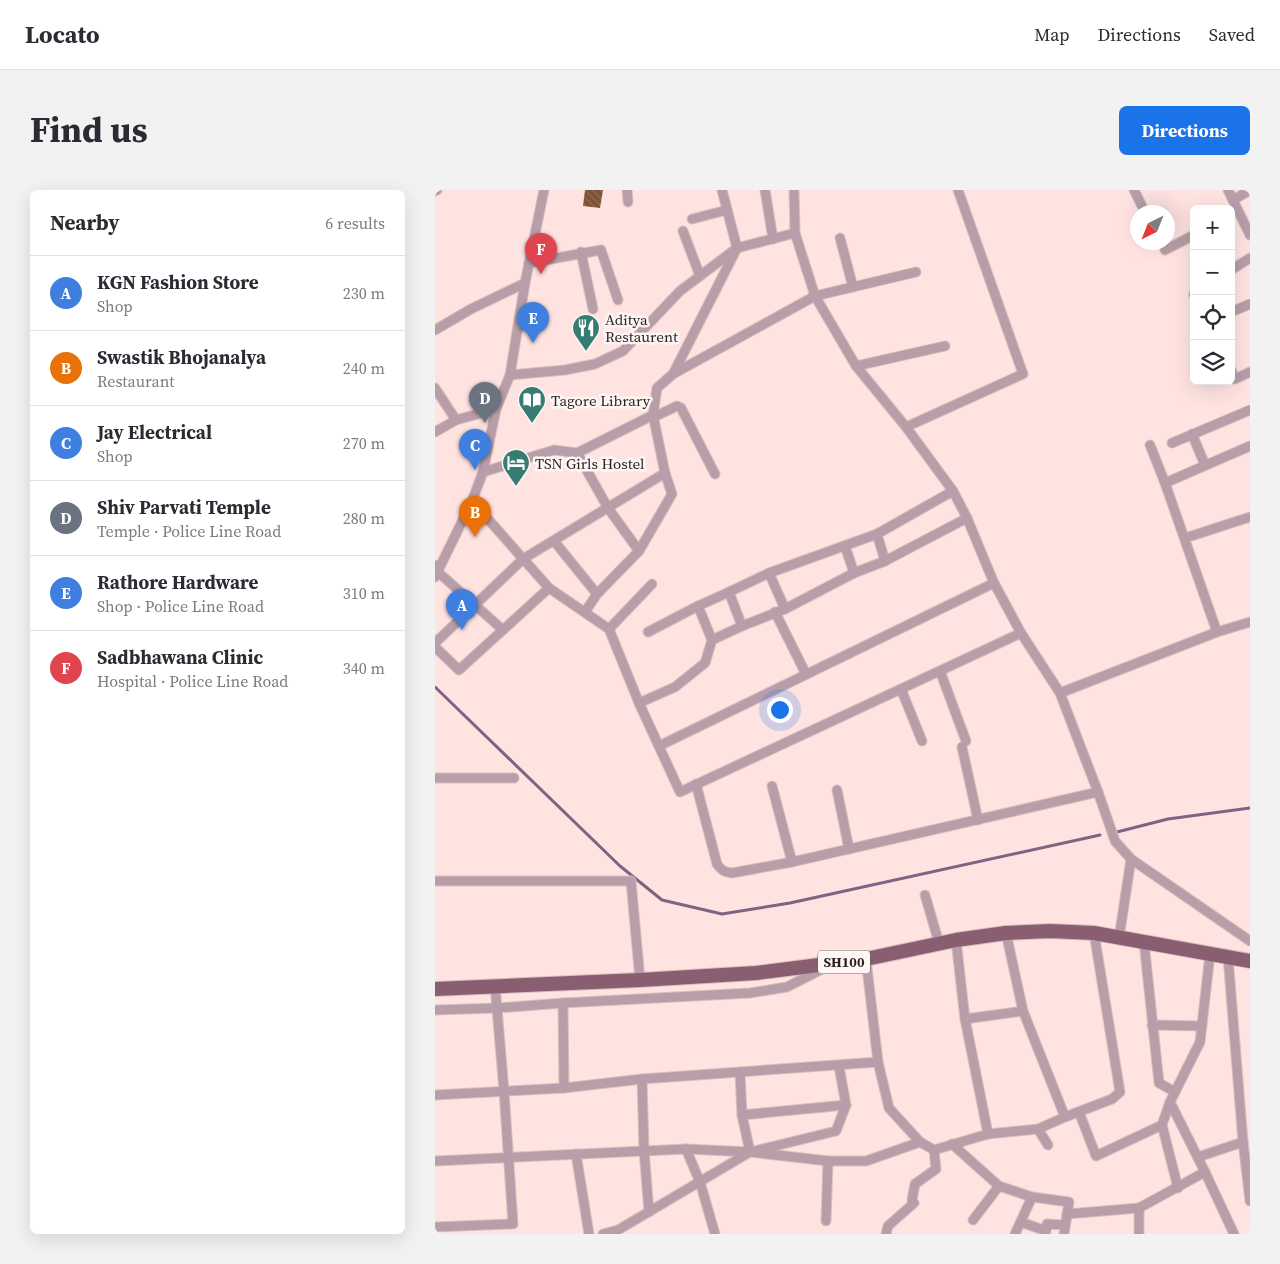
<!DOCTYPE html>
<html lang="en">
<head>
<meta charset="utf-8">
<style>
	body { margin:0; font-family:"Source Serif 4",serif; background:#f2f2f3; color:#2b2b33 }
	.controls { position:absolute; right:15px; top:15px; display:grid; overflow:hidden; border-radius:8px; box-shadow:0 5px 20px #0002 }
	.controls button { width:45px; height:45px; display:grid; place-items:center; padding:0; border:0; border-bottom:1px solid #e1e1e2; background:#fff; color:#2b2b33; font:25px sans-serif }
	.compass { position:absolute; left:695px; top:15px; width:45px; height:45px; border-radius:50%; background:#fff; box-shadow:0 5px 20px #0002; rotate:223deg }
	.you { position:absolute; left:344px; top:519px; width:18px; height:18px; margin:-12px; border:4px solid #fff; border-radius:50%; background:#1a73e8; box-shadow:0 0 0 8px #1a73e833 }
	.badge { display:grid; place-items:center; width:32px; height:32px; border-radius:50%; background:#1a73e8; color:#fff; font-size:16px; font-weight:700 }
	.pin { position:absolute; translate:-50% -41px; filter:drop-shadow(0 1px 2px #0008) }
	.pin::after { content:''; position:absolute; top:26px; width:18px; height:15px; background:inherit; clip-path:polygon(0 0,100% 0,50% 100%) }
	.list { margin:0; padding:0; list-style:none }
	h2 { display:flex; justify-content:space-between; align-items:center; height:65px; margin:0; padding:0 20px; font-size:21px }
	h2 small { font-size:16px; font-weight:400; color:#7c7c81 }
	.list li { display:grid; grid-template-columns:32px 1fr auto; gap:15px; align-items:center; box-sizing:border-box; height:75px; padding:0 20px; border-top:1px solid #e1e1e2 }
	.list b { display:block; font-size:19px; white-space:nowrap }
	.list p { margin:0; font-size:16px; white-space:nowrap; color:#7c7c81 }
	.list em { font-size:16px; font-style:normal; color:#7c7c81 }
	.icon { flex:none; width:28px; height:28px; fill:none; stroke:currentColor; stroke-width:2; stroke-linecap:round; stroke-linejoin:round }
	.map { position:relative; flex:none; width:815px; height:1044px; overflow:hidden; border-radius:8px }
	header { display:flex; align-items:center; gap:30px; box-sizing:border-box; height:70px; padding:0 25px; background:#fff; border-bottom:1px solid #e1e1e2 }
	header strong { font-size:24px }
	nav { display:flex; gap:28px; margin-inline-start:auto; font-size:18px }
	.intro { display:flex; align-items:center; justify-content:space-between; box-sizing:border-box; height:120px; padding:0 30px }
	h1 { margin:0; font-size:35px }
	.button { padding:12px 22px; border-radius:8px; background:#1a73e8; color:#fff; font-size:18px; font-weight:700 }
	main { display:flex; gap:30px; padding:0 30px }
	aside { flex:1; background:#fff; border-radius:8px; box-shadow:0 5px 20px #0002 }
	.map>svg:first-child { display:block }
	.lines { fill:none; stroke-linecap:round; stroke-linejoin:round }
	.stream { stroke:#7f6481; stroke-width:3 }
	.building { fill:url(#building-back-hatch) }
	.street-casing { stroke:#d8c0be; stroke-width:11 }
	.primary-casing { stroke:#d8c0be; stroke-width:16 }
	.street { stroke:#b79ea8; stroke-width:9 }
	.primary { stroke:#8a5e71; stroke-width:14 }
	.labels { text-anchor:middle; dominant-baseline:central; stroke-width:5; stroke-linejoin:round; paint-order:stroke }
	.shield { fill:#fdf6f5; stroke:#6a605e; stroke-width:1 }
	.shield-label { font-size:14px; font-weight:bold; fill:#2b1f1e }
	.poi-label { font-size:15px; fill:#2b1f1e; stroke:#fdf6f5; text-anchor:start }
</style>
</head>
<body>
<header>
<strong>Locato</strong>
<nav><a>Map</a><a>Directions</a><a>Saved</a></nav>
</header>
<div class="intro"><h1>Find us</h1><a class="button">Directions</a></div>
<main>
<aside>
<h2>Nearby<small>6 results</small></h2>
<ul class="list">
<li><span class="badge" style="background:#3f7fe0">A</span><div><b>KGN Fashion Store</b><p>Shop</p></div><em>230 m</em></li>
<li><span class="badge" style="background:#e8710a">B</span><div><b>Swastik Bhojanalya</b><p>Restaurant</p></div><em>240 m</em></li>
<li><span class="badge" style="background:#3f7fe0">C</span><div><b>Jay Electrical</b><p>Shop</p></div><em>270 m</em></li>
<li><span class="badge" style="background:#6b7280">D</span><div><b>Shiv Parvati Temple</b><p>Temple · Police Line Road</p></div><em>280 m</em></li>
<li><span class="badge" style="background:#3f7fe0">E</span><div><b>Rathore Hardware</b><p>Shop · Police Line Road</p></div><em>310 m</em></li>
<li><span class="badge" style="background:#e0444e">F</span><div><b>Sadbhawana Clinic</b><p>Hospital · Police Line Road</p></div><em>340 m</em></li>
</ul>
</aside>
<div class="map">
<svg width="815" height="1044" viewBox="0 0 815 1044">
	<defs>
		<pattern id="building-back-hatch" width="6" height="6" patternUnits="userSpaceOnUse" patternTransform="scale(1.25)"><rect width="6" height="6" fill="#7e5233"/><path d="M-1 5l2 2M0 0l6 6M5-1l2 2" fill="none" stroke="#8e6c55"/></pattern>
	</defs>
	<rect width="100%" height="100%" fill="#fee3e1"/>
	<g class="lines">
		<!-- stream -->
		<g class="stream">
			<polyline points="0,497 185,676 227,710 287,724 355,713 665,645"/>
			<polyline points="682,642 733,629 815,618"/>
		</g>
	</g>
	<!-- building -->
	<polygon class="building" points="150,0 168,0 165,18 148,16"/>
	<g class="lines">
		<defs>
			<g id="street">
				<polyline points="192,0 193,12"/>
				<polyline points="330,0 338,49"/>
				<polyline points="359,0 360,43 380,106 421,176 471,237 518,301 532,328 559,393 586,443 625,503 663,602 680,651 696,669 815,751"/>
				<polyline points="699,0 707,16"/>
				<polyline points="793,0 815,45"/>
				<polyline points="0,1 2,0"/>
				<polyline points="798,10 815,0"/>
				<polyline points="257,29 292,20"/>
				<polyline points="248,41 265,86"/>
				<polyline points="405,48 418,97"/>
				<polyline points="730,60 759,45"/>
				<polyline points="146,62 158,119"/>
				<polyline points="94,73 166,60 183,110"/>
				<polyline points="796,80 815,68"/>
				<polyline points="759,104 759,105"/>
				<polyline points="796,122 815,114"/>
				<polyline points="0,140 36,119 90,93"/>
				<polyline points="421,176 510,156"/>
				<polyline points="796,180 800,189 815,182"/>
				<polyline points="238,184 302,58 287,0"/>
				<polyline points="75,185 130,180 160,174 188,161 245,101 302,58 360,43"/>
				<polyline points="0,198 21,230"/>
				<polyline points="219,227 242,216 246,218 280,284"/>
				<polyline points="471,237 588,184 523,0"/>
				<polyline points="0,242 21,230 61,219"/>
				<polyline points="757,244 770,275"/>
				<polyline points="737,253 815,220"/>
				<polyline points="715,255 730,293 782,442"/>
				<polyline points="142,263 173,318 204,361"/>
				<polyline points="48,282 119,260 142,263 218,225"/>
				<polyline points="730,293 815,256"/>
				<polyline points="37,311 114,398 174,439 204,513 245,602 586,443"/>
				<polyline points="442,344 518,301"/>
				<polyline points="750,348 815,327"/>
				<polyline points="119,351 162,404"/>
				<polyline points="450,371 532,328"/>
				<polyline points="0,375 3,382 68,440"/>
				<polyline points="334,383 442,344 450,371 419,383"/>
				<polyline points="0,387 37,311 48,282 61,219 75,185 90,93 109,0"/>
				<polyline points="294,402 334,383 350,419 307,436"/>
				<polyline points="263,416 294,402 307,436 277,450"/>
				<polyline points="350,419 419,383 410,356"/>
				<polyline points="150,422 162,404 204,361 237,304 230,283 218,225 222,198 238,184 380,106 481,82"/>
				<polyline points="340,422 371,484"/>
				<polyline points="174,439 217,394"/>
				<polyline points="0,453 88,369 230,283"/>
				<polyline points="0,457 24,480 114,398"/>
				<polyline points="505,481 531,551"/>
				<polyline points="466,499 487,551"/>
				<polyline points="625,503 782,442 815,432"/>
				<polyline points="204,513 240,497 270,473 277,450 263,416 213,442"/>
				<polyline points="224,556 559,393"/>
				<polyline points="527,557 543,630"/>
				<polyline points="0,588 79,588"/>
				<path d="M261,594L282,674C286,680 289,682 297,683L357,672"/>
				<polyline points="337,596 357,672 663,602"/>
				<polyline points="402,600 414,659"/>
				<polyline points="0,691 196,691 205,790"/>
				<polyline points="490,705 504,753"/>
				<polyline points="571,743 588,821 630,927"/>
				<polyline points="684,748 696,669"/>
				<polyline points="521,750 530,829 553,944"/>
				<polyline points="709,752 724,893 740,902"/>
				<polyline points="793,767 808,952 815,1011"/>
				<polyline points="431,769 443,872 454,918 485,952 499,960 553,944 603,939 630,927 677,909 685,902 659,743"/>
				<polyline points="128,813 129,898"/>
				<polyline points="0,820 62,818 128,813 315,803 352,797 391,777"/>
				<polyline points="530,829 588,821"/>
				<polyline points="717,835 767,836"/>
				<polyline points="305,882 307,925 315,962"/>
				<polyline points="207,889 209,960 214,1022"/>
				<polyline points="0,905 129,898 207,889 443,872"/>
				<polyline points="735,912 770,982 799,1044"/>
				<polyline points="644,922 661,966 727,935 735,912 765,852 775,764"/>
				<polyline points="307,925 411,915"/>
				<polyline points="727,935 743,998"/>
				<polyline points="603,939 613,955"/>
				<polyline points="517,954 564,996 597,1007 634,1012 629,1044"/>
				<polyline points="251,959 265,992 280,1044"/>
				<polyline points="141,964 154,1044"/>
				<polyline points="763,967 808,952"/>
				<polyline points="0,971 251,959 315,962 393,971 431,971 485,952"/>
				<polyline points="704,1018 770,982"/>
				<polyline points="632,1024 704,1018 704,1044"/>
				<polyline points="538,1030 564,996"/>
				<polyline points="391,1031 393,971"/>
				<polyline points="586,1032 611,1041 612,1034 630,1035"/>
				<polyline points="0,1037 78,1034 69,901 60,795"/>
				<polyline points="168,1044 183,1040 315,962 401,941 411,915 404,876"/>
				<polyline points="451,1044 453,1036 479,1013 477,1010 480,994 501,979 499,960"/>
				<polyline points="580,1044 597,1007"/>
			</g>
			<polyline id="primary" points="0,799 205,790 321,783 431,769 521,750 571,743 615,741 659,743 815,771"/>
		</defs>
		<!-- street casing -->
		<use href="#street" class="street-casing"/>
		<!-- primary casing -->
		<use href="#primary" class="primary-casing"/>
		<!-- street -->
		<use href="#street" class="street"/>
		<!-- primary -->
		<use href="#primary" class="primary"/>
	</g>
	<!-- icons -->
	<defs>
		<symbol id="restaurant-pin" viewBox="-11 -11 22 30"><path d="M0 17L-7.5 6A9.5 9.5 0 1 1 7.5 6Z" fill="#377c72" stroke="#fdf6f5"/><path d="M-5-6h1v4h1v-4h1v4h1v-4h1v5L-1.5 .5V6h-2V.5L-5-1ZM5-6V6H3V1.5H1.5Q1.5-4 5-6Z" fill="#fff"/></symbol>
		<symbol id="library-pin" viewBox="-11 -11 22 30"><path d="M0 17L-7.5 6A9.5 9.5 0 1 1 7.5 6Z" fill="#377c72" stroke="#fdf6f5"/><path d="M-6-4Q-3-5.5-.7-3.5V5Q-3 3-6 4ZM6-4Q3-5.5 .7-3.5V5Q3 3 6 4Z" fill="#fff"/></symbol>
		<symbol id="hotel-pin" viewBox="-11 -11 22 30"><path d="M0 17L-7.5 6A9.5 9.5 0 1 1 7.5 6Z" fill="#377c72" stroke="#fdf6f5"/><path d="M-6-4.5h1.5V1H6V5H4.5V3h-9V5H-6ZM-4 0a1.8 1.8 0 1 1 3.6 0ZM.5 0V-2.5h3Q6-2.5 6 0Z" fill="#fff"/></symbol>
	</defs>
	<g fill-rule="evenodd">
		<use href="#restaurant-pin" x="135" y="122" width="32" height="43"/>
		<use href="#library-pin" x="81" y="194" width="32" height="43"/>
		<use href="#hotel-pin" x="65" y="257" width="32" height="43"/>
	</g>
	<g class="labels">
		<!-- shield labels -->
		<rect class="shield" x="383" y="760.5" width="52" height="23" rx="4"/>
		<g class="shield-label">
			<text x="409" y="772">SH100</text>
		</g>
		<!-- poi labels -->
		<g class="poi-label">
			<text x="170" y="129">Aditya<tspan x="170" dy="17">Restaurent</tspan></text>
			<text x="116" y="210">Tagore Library</text>
			<text x="100" y="273">TSN Girls Hostel</text>
		</g>
	</g>
</svg>
<div class="controls">
<button>+</button>
<button>−</button>
<button><svg class="icon" aria-label="locate" viewBox="0 0 24 24"><circle cx="12" cy="12" r="6"/><path d="M12 2v4M12 18v4M2 12h4M18 12h4"/></svg></button>
<button><svg class="icon" aria-label="layers" viewBox="0 0 24 24"><path d="M12 4l9 5-9 5-9-5zM3 14l9 5 9-5"/></svg></button>
</div>
<svg class="compass" viewBox="-18 -18 36 36"><path d="M0-13l5 13h-10z" fill="#e53935"/><path d="M0 13l5-13h-10z" fill="#7c7c81"/></svg>
<div class="you"></div>
<div class="pin badge" style="left:27px;top:440px;background:#3f7fe0">A</div>
<div class="pin badge" style="left:40px;top:347px;background:#e8710a">B</div>
<div class="pin badge" style="left:40px;top:280px;background:#3f7fe0">C</div>
<div class="pin badge" style="left:50px;top:233px;background:#6b7280">D</div>
<div class="pin badge" style="left:98px;top:153px;background:#3f7fe0">E</div>
<div class="pin badge" style="left:106px;top:84px;background:#e0444e">F</div>
</div>
</main>
</body>
</html>
